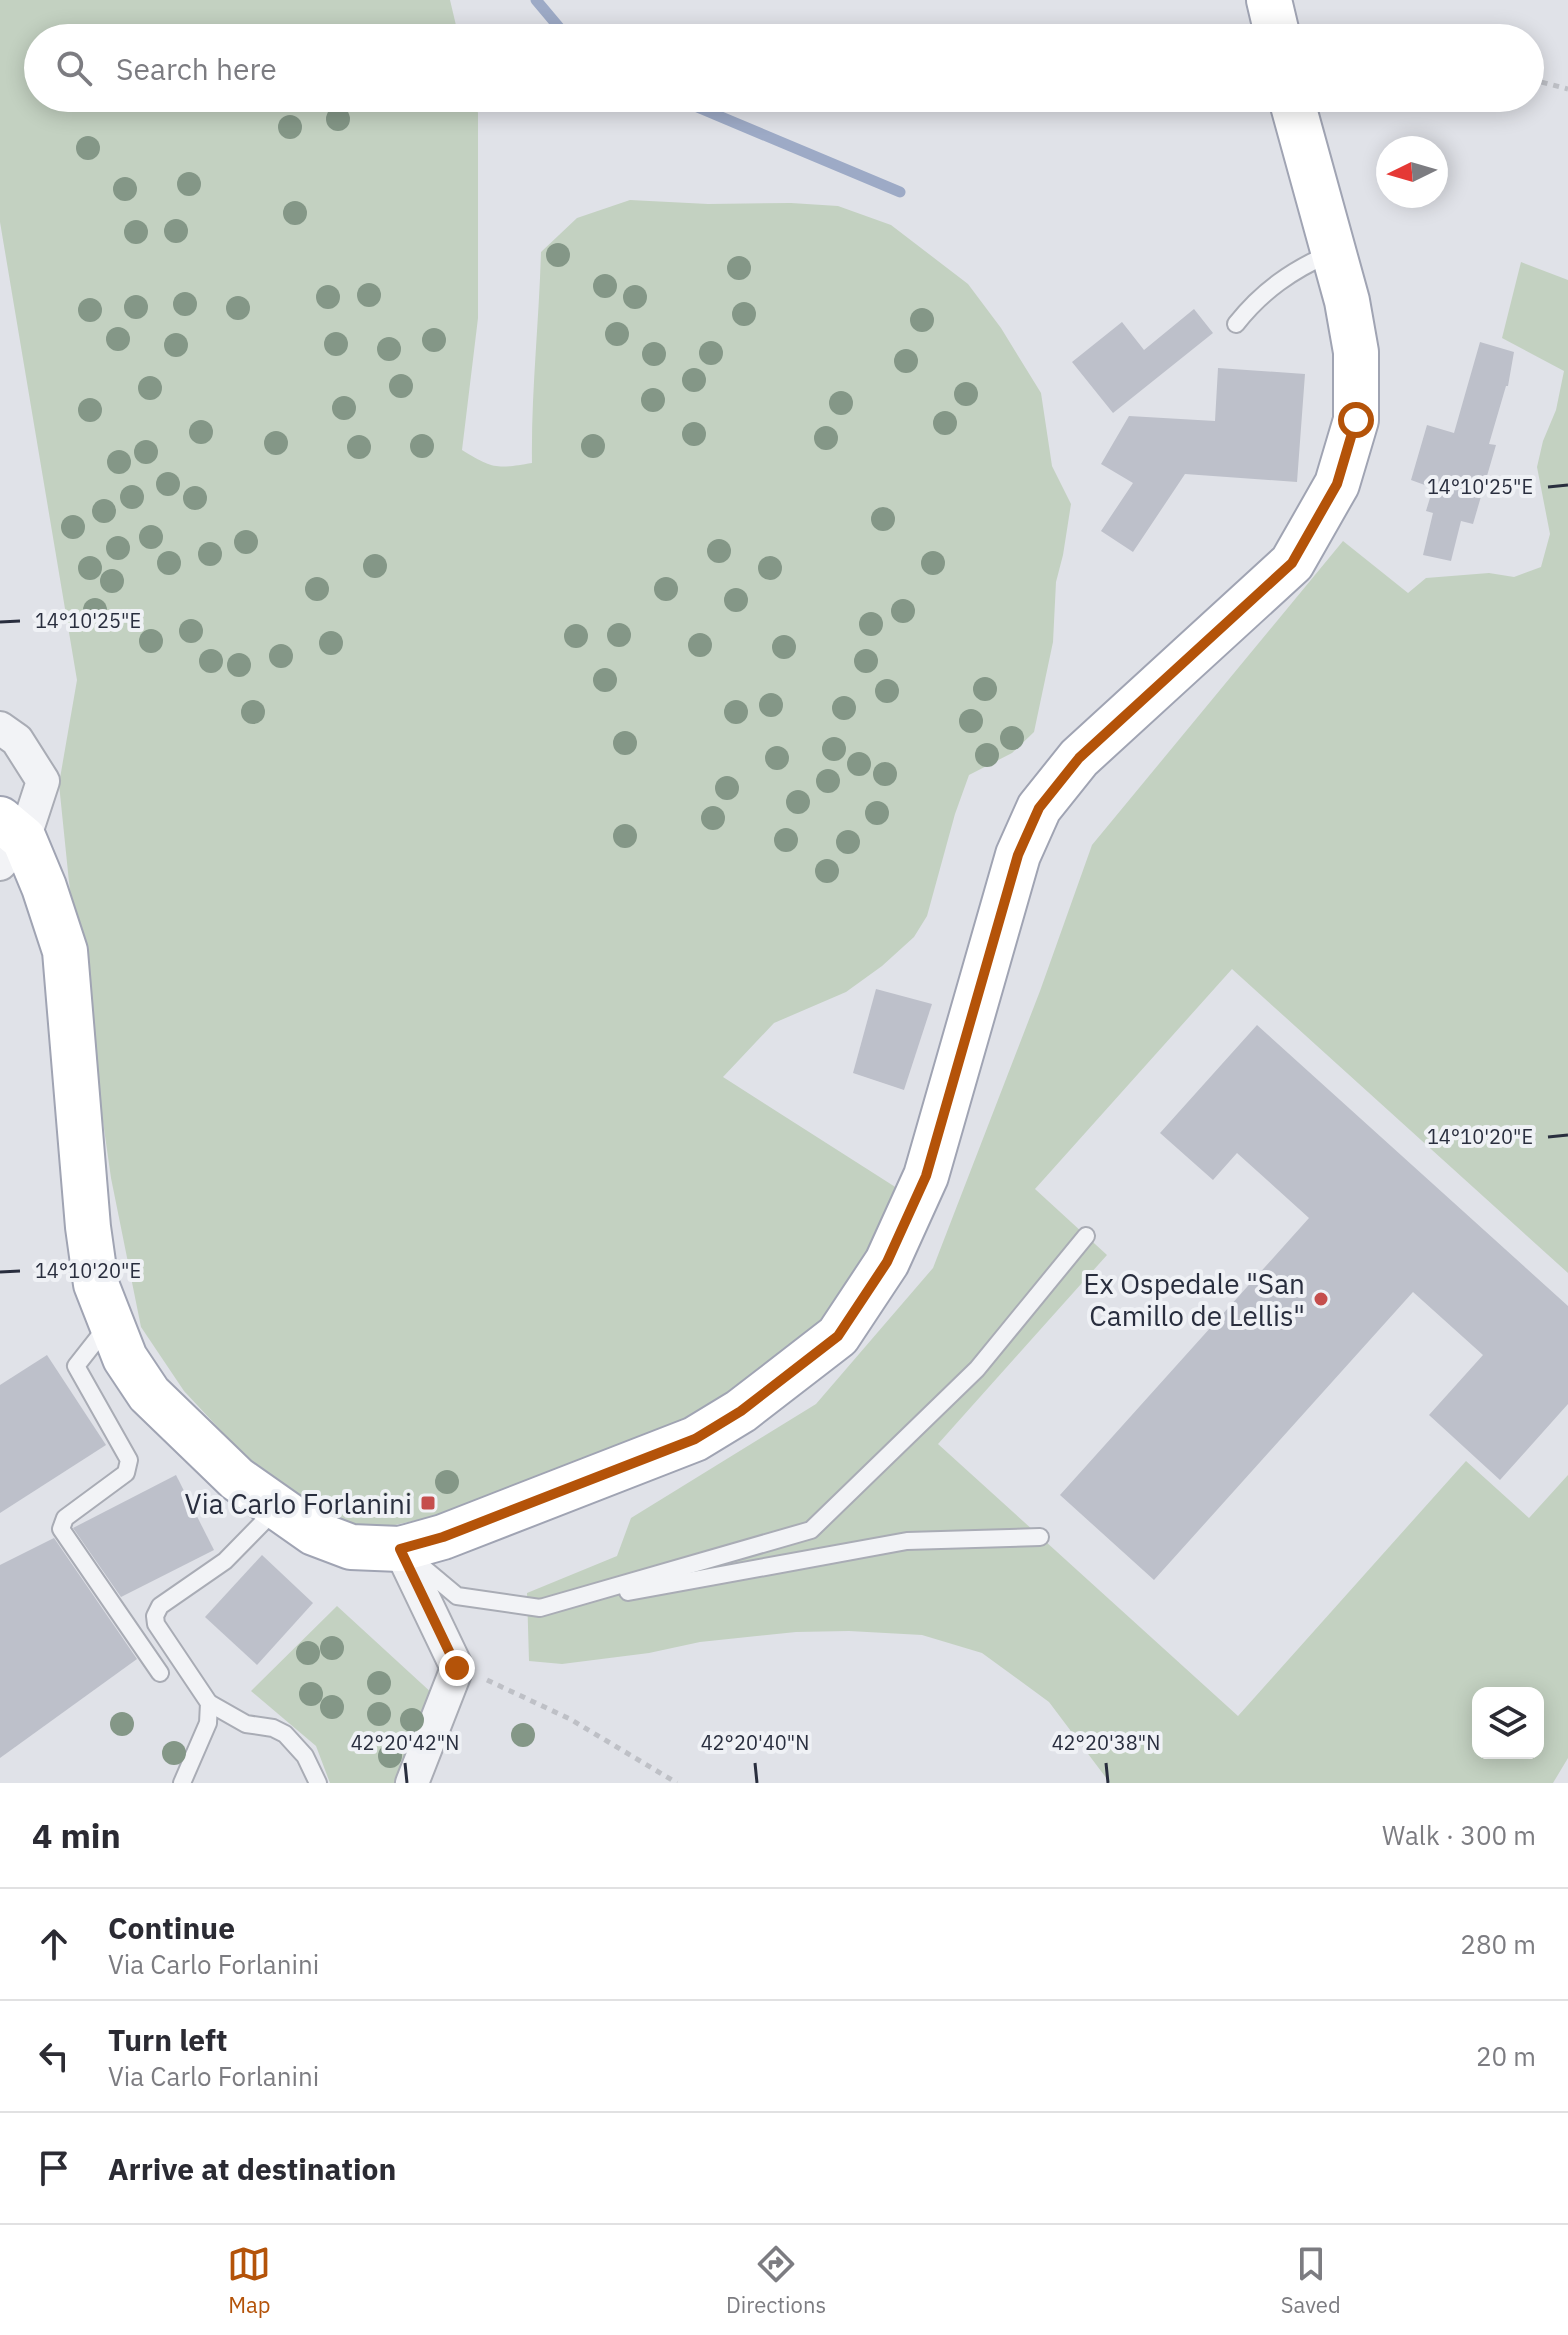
<!DOCTYPE html>
<html lang="en">
<head>
<meta charset="utf-8">
<style>
	body { margin:0; font-family:"IBM Plex Sans",sans-serif; background:#f7f7f7; color:#2b2b33 }
	.controls { position:absolute; right:24px; bottom:24px; display:grid; overflow:hidden; border-radius:16px; box-shadow:0 4px 20px #0003 }
	.controls button { width:72px; height:72px; display:grid; place-items:center; padding:0; border:0; border-bottom:2px solid #e1e1e2; background:#fff; color:#2b2b33; font:40px sans-serif }
	.compass { position:absolute; left:1376px; top:136px; width:72px; height:72px; border-radius:50%; background:#fff; box-shadow:0 4px 20px #0003; rotate:265deg }
	.stop { position:absolute; width:24px; height:24px; margin:-18px; border:6px solid #b45309; border-radius:50%; background:#fff }
	.stop.end { background:#b45309; border-color:#fff; box-shadow:0 2px 8px #0008 }
	.list { margin:0; padding:0; list-style:none }
	h2 { display:flex; justify-content:space-between; align-items:center; height:104px; margin:0; padding:0 32px; font-size:34px }
	h2 small { font-size:26px; font-weight:400; color:#7c7c81 }
	.list li { display:grid; grid-template-columns:52px 1fr auto; gap:24px; align-items:center; box-sizing:border-box; height:112px; padding:0 32px; border-top:2px solid #e1e1e2 }
	.list b { display:block; font-size:30px; white-space:nowrap }
	.list p { margin:0; font-size:26px; white-space:nowrap; color:#7c7c81 }
	.list em { font-size:26px; font-style:normal; color:#7c7c81 }
	.icon { flex:none; width:44px; height:44px; fill:none; stroke:currentColor; stroke-width:2; stroke-linecap:round; stroke-linejoin:round }
	.map { position:relative; flex:none; width:1568px; height:1783px; overflow:hidden }
	.search { position:absolute; background:#fff; box-shadow:0 4px 20px #0003; left:24px; right:24px; top:24px; height:88px; display:flex; align-items:center; gap:20px; box-sizing:border-box; padding:0 28px; border-radius:44px; color:#7c7c81; font-size:30px }
	.sheet { height:440px; background:#fff }
	nav { display:flex; justify-content:space-around; align-items:center; box-sizing:border-box; height:112px; border-top:2px solid #e1e1e2; background:#fff; font-size:22px; color:#7c7c81 }
	nav a { display:grid; justify-items:center; gap:4px }
	nav .on { color:#b45309 }
	.map>svg:first-child { display:block }
	.green { fill:#c3d1c1; fill-rule:evenodd }
	.lines { fill:none; stroke-linecap:round; stroke-linejoin:round }
	.stream { stroke:#9daac6; stroke-width:11 }
	.building { fill:#bdc0ca }
	.service-casing { stroke:#a9acb5; stroke-width:20 }
	.minor-casing { stroke:#a9acb5; stroke-width:36 }
	.primary-casing { stroke:#a0a4b3; stroke-width:48 }
	.path { stroke:#bec0c6; stroke-width:5; stroke-dasharray:6 6; stroke-linecap:butt }
	.service { stroke:#f2f3f6; stroke-width:16 }
	.minor { stroke:#f2f3f6; stroke-width:32 }
	.primary { stroke:#fff; stroke-width:44 }
	.tree { fill:#849787 }
	.route { stroke:#b45309; stroke-width:10 }
	.ticks { fill:none; stroke:#292e3e; stroke-width:3 }
	.poi-dot { fill:#c54e4c; stroke:#eff1f5; stroke-width:3 }
	.labels { text-anchor:middle; dominant-baseline:central; stroke-width:8; stroke-linejoin:round; paint-order:stroke }
	.poi-label { font-size:28px; fill:#292e3e; stroke:#eff1f5; text-anchor:end }
	.ticks-label { font-size:20px; text-anchor:middle; fill:#292e3e; stroke:#eff1f5; stroke-width:8; stroke-linejoin:round; paint-order:stroke }
</style>
</head>
<body>
<div class="map">
<svg width="1568" height="1783" viewBox="0 0 1568 1783">
	<rect width="100%" height="100%" fill="#e0e2e8"/>
	<!-- green -->
	<g class="green">
		<path d="M0,0H450L459,38H38V98H474L478,113V318L462,450C493,469 496,469 532,463C531,393 539,323 541,252L577,218L630,200L708,204L791,203L838,206L891,225L968,284L1001,328L1041,393L1052,466L1071,504L1063,555L1056,582L1053,642L1034,732L1012,753L969,775L955,814L927,916L914,937L882,966L846,992L774,1023L723,1077L900,1190L894,1207L816,1338L742,1388L669,1430L532,1484L435,1516L355,1534L327,1513L267,1480L184,1391L141,1327L111,1178L69,882L59,784L77,680L0,222Z"/>
		<path d="M1521,262L1568,280V1273L1232,969L1035,1189L1107,1255L938,1444L1238,1716L1466,1461L1529,1518L1568,1475V1758L1553,1783H1110L1049,1702L982,1653L922,1635L849,1631L796,1632L700,1642L649,1653L562,1664L529,1661L527,1593L617,1556L631,1518L816,1404L933,1268L1040,991L1092,845L1343,541L1408,593L1426,578L1489,573L1514,577L1541,567L1550,534L1537,467L1543,441L1556,410L1564,371L1502,338ZM1478,1693H1538V1753H1478Z"/>
		<polygon points="337,1606 434,1695 401,1783 330,1783 316,1746 251,1691"/>
	</g>
	<g class="lines">
		<!-- stream -->
		<g class="stream">
			<polyline points="536,0 568,38"/>
			<polyline points="682,98 695,106 900,192"/>
		</g>
	</g>
	<!-- building -->
	<g class="building">
		<polygon points="1194,309 1213,333 1113,413 1072,362 1122,322 1144,350"/>
		<polygon points="1480,342 1514,352 1508,386 1506,386 1489,444 1496,445 1473,524 1461,521 1451,561 1423,555 1433,513 1426,511 1433,488 1411,480 1427,425 1454,433"/>
		<polygon points="1218,368 1305,374 1297,482 1185,474 1133,552 1101,531 1133,483 1101,464 1129,416 1215,421"/>
		<polygon points="876,989 932,1004 904,1090 853,1073"/>
		<polygon points="1257,1025 1568,1306 1568,1404 1500,1480 1429,1415 1483,1355 1413,1292 1154,1580 1060,1495 1309,1218 1237,1153 1213,1180 1160,1133"/>
		<polygon points="47,1355 106,1445 0,1513 0,1385"/>
		<polygon points="176,1475 214,1550 121,1597 73,1528"/>
		<polygon points="54,1538 137,1659 0,1758 0,1565"/>
		<polygon points="262,1555 313,1603 257,1665 205,1617"/>
	</g>
	<g class="lines">
		<defs>
			<g id="service">
				<path d="M1236,324C1262,291 1292,270 1331,253"/>
				<polyline points="109,1324 76,1366 129,1460 126,1473 65,1518 61,1529 160,1673"/>
				<polyline points="414,1560 457,1596 540,1608 811,1530 977,1369 1086,1236"/>
				<polyline points="628,1592 907,1541 1040,1537"/>
				<polyline points="209,1703 246,1724 273,1728 285,1734 305,1756 318,1783"/>
				<polyline points="182,1783 208,1723 209,1703 156,1624 155,1616 160,1606 225,1561 276,1509"/>
			</g>
			<g id="minor">
				<polyline points="0,728 17,740 43,781 24,839 0,864"/>
				<polyline points="400,1549 457,1668 412,1783"/>
			</g>
			<g id="primary">
				<polyline points="1269,0 1278,38"/>
				<polyline points="0,819 24,839 44,887 65,951 88,1227 96,1284 125,1358 149,1394 237,1479 314,1533 351,1547 400,1549 443,1537 695,1439 741,1411 838,1336 887,1262 926,1176 1018,855 1039,808 1079,758 1292,563 1337,484 1356,420 1356,352 1347,301 1291,98"/>
			</g>
		</defs>
		<!-- service casing -->
		<use href="#service" class="service-casing"/>
		<!-- minor casing -->
		<use href="#minor" class="minor-casing"/>
		<!-- primary casing -->
		<use href="#primary" class="primary-casing"/>
		<!-- path -->
		<g class="path">
			<polyline points="1530,79 1568,89"/>
			<polyline points="487,1680 570,1719 677,1783"/>
		</g>
		<!-- service -->
		<use href="#service" class="service"/>
		<!-- minor -->
		<use href="#minor" class="minor"/>
		<!-- primary -->
		<use href="#primary" class="primary"/>
	</g>
	<!-- trees -->
	<g class="tree">
		<circle cx="338" cy="119" r="12"/>
		<circle cx="290" cy="127" r="12"/>
		<circle cx="88" cy="148" r="12"/>
		<circle cx="189" cy="184" r="12"/>
		<circle cx="125" cy="189" r="12"/>
		<circle cx="295" cy="213" r="12"/>
		<circle cx="176" cy="231" r="12"/>
		<circle cx="136" cy="232" r="12"/>
		<circle cx="558" cy="255" r="12"/>
		<circle cx="739" cy="268" r="12"/>
		<circle cx="605" cy="286" r="12"/>
		<circle cx="369" cy="295" r="12"/>
		<circle cx="328" cy="297" r="12"/>
		<circle cx="635" cy="297" r="12"/>
		<circle cx="185" cy="304" r="12"/>
		<circle cx="136" cy="307" r="12"/>
		<circle cx="238" cy="308" r="12"/>
		<circle cx="90" cy="310" r="12"/>
		<circle cx="744" cy="314" r="12"/>
		<circle cx="922" cy="320" r="12"/>
		<circle cx="617" cy="334" r="12"/>
		<circle cx="118" cy="339" r="12"/>
		<circle cx="434" cy="340" r="12"/>
		<circle cx="336" cy="344" r="12"/>
		<circle cx="176" cy="345" r="12"/>
		<circle cx="389" cy="349" r="12"/>
		<circle cx="711" cy="353" r="12"/>
		<circle cx="654" cy="354" r="12"/>
		<circle cx="906" cy="361" r="12"/>
		<circle cx="694" cy="380" r="12"/>
		<circle cx="401" cy="386" r="12"/>
		<circle cx="150" cy="388" r="12"/>
		<circle cx="966" cy="394" r="12"/>
		<circle cx="653" cy="400" r="12"/>
		<circle cx="841" cy="403" r="12"/>
		<circle cx="344" cy="408" r="12"/>
		<circle cx="90" cy="410" r="12"/>
		<circle cx="945" cy="423" r="12"/>
		<circle cx="201" cy="432" r="12"/>
		<circle cx="694" cy="434" r="12"/>
		<circle cx="826" cy="438" r="12"/>
		<circle cx="276" cy="443" r="12"/>
		<circle cx="422" cy="446" r="12"/>
		<circle cx="593" cy="446" r="12"/>
		<circle cx="359" cy="447" r="12"/>
		<circle cx="146" cy="452" r="12"/>
		<circle cx="119" cy="462" r="12"/>
		<circle cx="168" cy="484" r="12"/>
		<circle cx="132" cy="497" r="12"/>
		<circle cx="195" cy="498" r="12"/>
		<circle cx="104" cy="511" r="12"/>
		<circle cx="883" cy="519" r="12"/>
		<circle cx="73" cy="527" r="12"/>
		<circle cx="151" cy="537" r="12"/>
		<circle cx="246" cy="542" r="12"/>
		<circle cx="118" cy="548" r="12"/>
		<circle cx="719" cy="551" r="12"/>
		<circle cx="210" cy="554" r="12"/>
		<circle cx="169" cy="563" r="12"/>
		<circle cx="933" cy="563" r="12"/>
		<circle cx="375" cy="566" r="12"/>
		<circle cx="90" cy="568" r="12"/>
		<circle cx="770" cy="568" r="12"/>
		<circle cx="112" cy="581" r="12"/>
		<circle cx="317" cy="589" r="12"/>
		<circle cx="666" cy="589" r="12"/>
		<circle cx="736" cy="600" r="12"/>
		<circle cx="95" cy="610" r="12"/>
		<circle cx="903" cy="611" r="12"/>
		<circle cx="871" cy="624" r="12"/>
		<circle cx="191" cy="631" r="12"/>
		<circle cx="619" cy="635" r="12"/>
		<circle cx="576" cy="636" r="12"/>
		<circle cx="151" cy="641" r="12"/>
		<circle cx="331" cy="643" r="12"/>
		<circle cx="700" cy="645" r="12"/>
		<circle cx="784" cy="647" r="12"/>
		<circle cx="281" cy="656" r="12"/>
		<circle cx="211" cy="661" r="12"/>
		<circle cx="866" cy="661" r="12"/>
		<circle cx="239" cy="665" r="12"/>
		<circle cx="605" cy="680" r="12"/>
		<circle cx="985" cy="689" r="12"/>
		<circle cx="887" cy="691" r="12"/>
		<circle cx="771" cy="705" r="12"/>
		<circle cx="844" cy="708" r="12"/>
		<circle cx="253" cy="712" r="12"/>
		<circle cx="736" cy="712" r="12"/>
		<circle cx="971" cy="721" r="12"/>
		<circle cx="1012" cy="738" r="12"/>
		<circle cx="625" cy="743" r="12"/>
		<circle cx="834" cy="749" r="12"/>
		<circle cx="987" cy="755" r="12"/>
		<circle cx="777" cy="758" r="12"/>
		<circle cx="859" cy="764" r="12"/>
		<circle cx="885" cy="774" r="12"/>
		<circle cx="828" cy="781" r="12"/>
		<circle cx="727" cy="788" r="12"/>
		<circle cx="798" cy="802" r="12"/>
		<circle cx="877" cy="813" r="12"/>
		<circle cx="713" cy="818" r="12"/>
		<circle cx="625" cy="836" r="12"/>
		<circle cx="786" cy="840" r="12"/>
		<circle cx="848" cy="842" r="12"/>
		<circle cx="827" cy="871" r="12"/>
		<circle cx="447" cy="1482" r="12"/>
		<circle cx="332" cy="1648" r="12"/>
		<circle cx="308" cy="1653" r="12"/>
		<circle cx="379" cy="1683" r="12"/>
		<circle cx="311" cy="1694" r="12"/>
		<circle cx="332" cy="1707" r="12"/>
		<circle cx="379" cy="1714" r="12"/>
		<circle cx="412" cy="1720" r="12"/>
		<circle cx="122" cy="1724" r="12"/>
		<circle cx="523" cy="1735" r="12"/>
		<circle cx="174" cy="1753" r="12"/>
		<circle cx="390" cy="1756" r="12"/>
	</g>
	<g class="lines">
		<!-- route -->
		<polyline class="route" points="457,1668 400,1549 443,1537 695,1439 741,1411 838,1336 887,1262 926,1176 1018,855 1039,808 1079,758 1292,563 1337,484 1356,420"/>
	</g>
	<!-- ticks -->
	<path class="ticks" d="M1548,487L1568,485M0,622L20,621M1548,1137L1568,1135M0,1272L20,1271M405,1763L407,1783M755,1763L757,1783M1106,1763L1108,1783"/>
	<!-- markers -->
	<g class="poi-dot">
		<circle cx="1321" cy="1299" r="8"/>
		<rect x="420" y="1495" width="16" height="16" rx="4"/>
	</g>
	<g class="labels">
		<!-- poi labels -->
		<g class="poi-label">
			<text x="1305" y="1283">Ex Ospedale "San<tspan x="1305" dy="32">Camillo de Lellis"</tspan></text>
			<text x="412" y="1503">Via Carlo Forlanini</text>
		</g>
	</g>
	<g class="ticks-label">
		<text x="1480" y="494">14°10'25"E</text>
		<text x="88" y="628">14°10'25"E</text>
		<text x="1480" y="1144">14°10'20"E</text>
		<text x="88" y="1278">14°10'20"E</text>
		<text x="405" y="1750">42°20'42"N</text>
		<text x="755" y="1750">42°20'40"N</text>
		<text x="1106" y="1750">42°20'38"N</text>
	</g>
</svg>
<div class="controls">
<button><svg class="icon" aria-label="layers" viewBox="0 0 24 24"><path d="M12 4l9 5-9 5-9-5zM3 14l9 5 9-5"/></svg></button>
</div>
<svg class="compass" viewBox="-18 -18 36 36"><path d="M0-13l5 13h-10z" fill="#e53935"/><path d="M0 13l5-13h-10z" fill="#7c7c81"/></svg>
<div class="stop" style="left:1356px;top:420px"></div>
<div class="stop end" style="left:457px;top:1668px"></div>
<div class="search"><svg class="icon" aria-label="search" viewBox="0 0 24 24"><circle cx="10" cy="10" r="6"/><path d="M15 15l6 6"/></svg>Search here</div>
</div>
<section class="sheet">
<h2>4 min<small>Walk · 300 m</small></h2>
<ul class="list">
<li><svg class="icon" aria-label="ahead" viewBox="0 0 24 24"><path d="M12 20V5M6 11l6-6 6 6"/></svg><div><b>Continue</b><p>Via Carlo Forlanini</p></div><em>280 m</em></li>
<li><svg class="icon" aria-label="left" viewBox="0 0 24 24"><path d="M17 20v-9H6M10 6l-5 5 5 5"/></svg><div><b>Turn left</b><p>Via Carlo Forlanini</p></div><em>20 m</em></li>
<li><svg class="icon" aria-label="arrive" viewBox="0 0 24 24"><path d="M6 21V4h12l-3 4 3 4H6"/></svg><div><b>Arrive at destination</b></div></li>
</ul>
</section>
<nav>
<a class="on"><svg class="icon" aria-label="map" viewBox="0 0 24 24"><path d="M3 6l6-2 6 2 6-2v14l-6 2-6-2-6 2zM9 4v14M15 6v14"/></svg>Map</a>
<a><svg class="icon" aria-label="directions" viewBox="0 0 24 24"><path d="M12 3l9 9-9 9-9-9zM9 14v-3h6M13 9l2 2-2 2"/></svg>Directions</a>
<a><svg class="icon" aria-label="saved" viewBox="0 0 24 24"><path d="M7 4h10v16l-5-4-5 4z"/></svg>Saved</a>
</nav>
</body>
</html>
